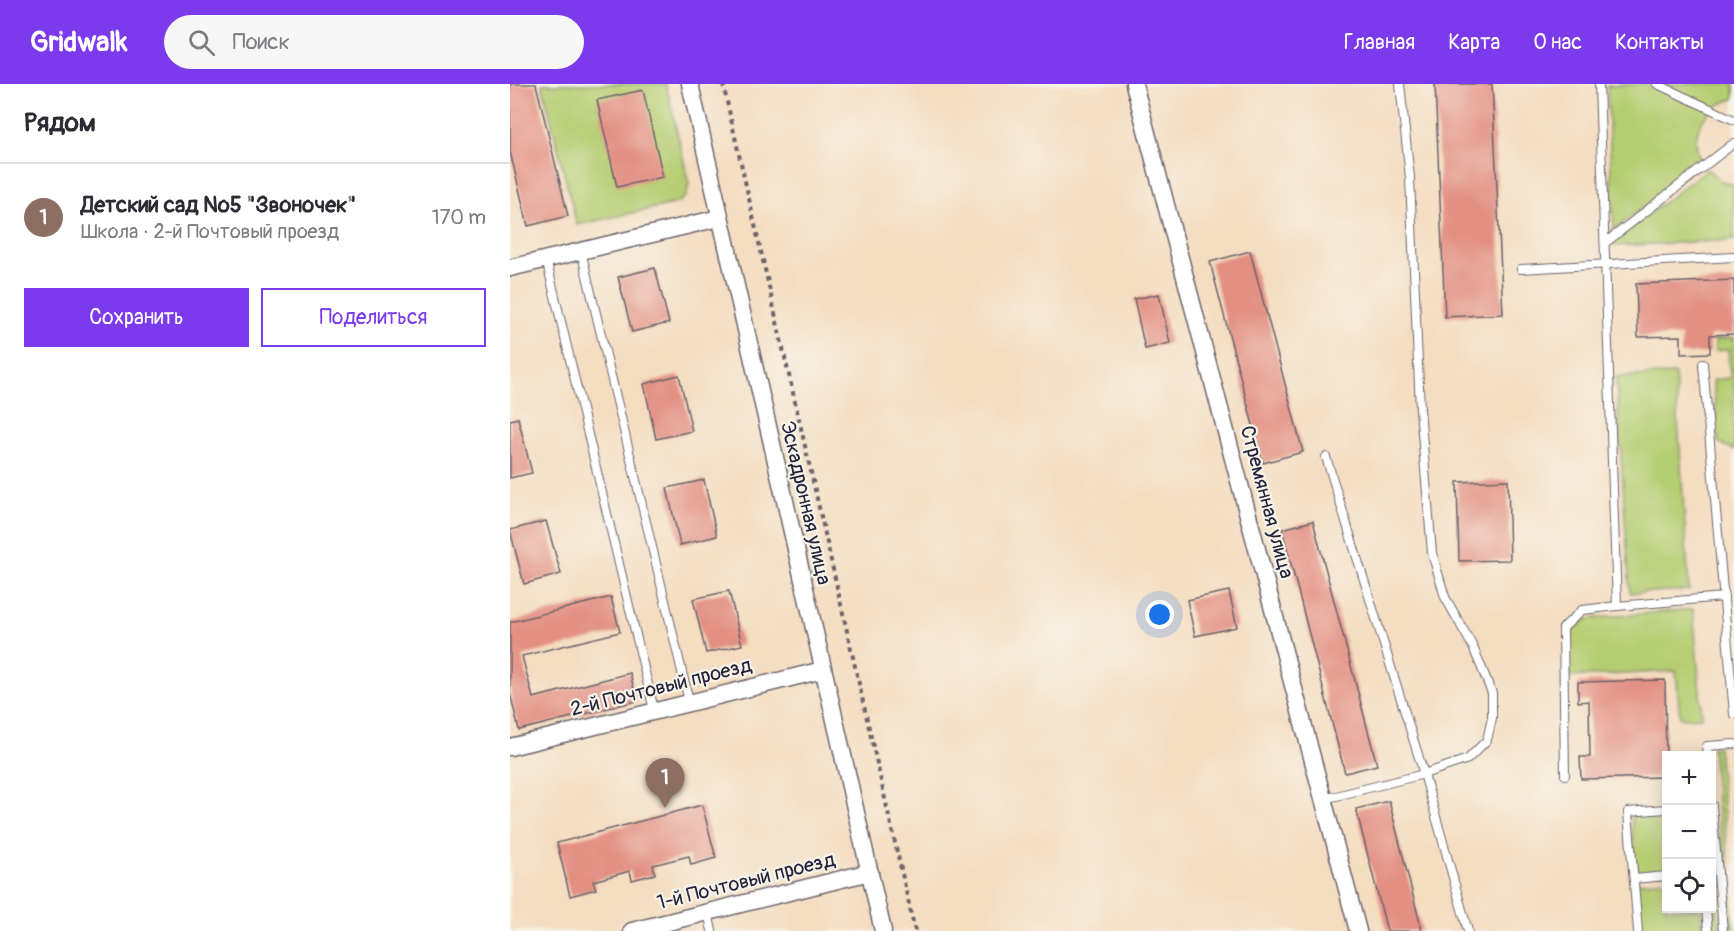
<!DOCTYPE html>
<html lang="ru">
<head>
<meta charset="utf-8">
<style>
	body { margin:0; font-family:Pangolin,sans-serif; background:#f7f7f7; color:#2b2b33 }
	.controls { position:absolute; right:18px; bottom:18px; display:grid; overflow:hidden; border-radius:0px; box-shadow:0 3px 15px #0003 }
	.controls button { width:54px; height:54px; display:grid; place-items:center; padding:0; border:0; border-bottom:2px solid #e1e1e2; background:#fff; color:#2b2b33; font:30px sans-serif }
	.you { position:absolute; left:650px; top:531px; width:21px; height:21px; margin:-15px; border:4px solid #fff; border-radius:50%; background:#1a73e8; box-shadow:0 0 0 9px #1a73e833 }
	.badge { display:grid; place-items:center; width:39px; height:39px; border-radius:50%; background:#7c3aed; color:#fff; font-size:20px; font-weight:700 }
	.pin { position:absolute; translate:-50% -50px; filter:drop-shadow(0 2px 3px #0008) }
	.pin::after { content:''; position:absolute; top:32px; width:21px; height:18px; background:inherit; clip-path:polygon(0 0,100% 0,50% 100%) }
	.list { margin:0; padding:0; list-style:none }
	h2 { display:flex; justify-content:space-between; align-items:center; height:78px; margin:0; padding:0 24px; font-size:26px }
	h2 small { font-size:20px; font-weight:400; color:#7c7c81 }
	.list li { display:grid; grid-template-columns:39px 1fr auto; gap:18px; align-items:center; box-sizing:border-box; height:108px; padding:0 24px; border-top:2px solid #e1e1e2 }
	.list b { display:block; font-size:22px; white-space:nowrap }
	.list p { margin:0; font-size:20px; white-space:nowrap; color:#7c7c81 }
	.list em { font-size:20px; font-style:normal; color:#7c7c81 }
	.actions { display:flex; gap:12px; padding:18px 24px }
	.actions a { flex:1; padding:14px 0; border:2px solid #7c3aed; border-radius:0px; text-align:center; font-size:21px; color:#7c3aed }
	.actions .main { background:#7c3aed; color:#fff }
	.icon { flex:none; width:33px; height:33px; fill:none; stroke:currentColor; stroke-width:2; stroke-linecap:round; stroke-linejoin:round }
	.map { position:relative; flex:none; width:1224px; height:847px; overflow:hidden }
	header { display:flex; align-items:center; gap:36px; box-sizing:border-box; height:84px; padding:0 30px; background:#7c3aed; color:#fff }
	header strong { font-size:28px }
	nav { display:flex; gap:33px; margin-inline-start:auto; font-size:21px }
	.search { width:420px; height:54px; background:#f7f7f7; display:flex; align-items:center; gap:15px; box-sizing:border-box; padding:0 21px; border-radius:33px; color:#7c7c81; font-size:22px }
	main { display:flex }
	aside { flex:1; background:#fff }
	.map>svg:first-child { display:block }
	.green { fill:#b5cd71; stroke:#6c7856; stroke-width:1.5 }
	.building { fill:#e38f83 }
	.lines { fill:none; stroke-linecap:round; stroke-linejoin:round }
	.service-casing { stroke:#6c636a; stroke-width:10 }
	.minor-casing { stroke:#6c636a; stroke-width:19 }
	.path { stroke:#6c636a; stroke-width:4; stroke-dasharray:4.5 4.5; stroke-linecap:butt }
	.service { stroke:#fff; stroke-width:8 }
	.minor { stroke:#fff; stroke-width:16 }
	.labels { text-anchor:middle; dominant-baseline:central; stroke-width:4.5; stroke-linejoin:round; paint-order:stroke }
	.street-label { font-size:20px; fill:#22223b; stroke:#f7f3e8 }
</style>
</head>
<body>
<header>
<strong>Gridwalk</strong>
<div class="search"><svg class="icon" aria-label="search" viewBox="0 0 24 24"><circle cx="10" cy="10" r="6"/><path d="M15 15l6 6"/></svg>Поиск</div>
<nav><a>Главная</a><a>Карта</a><a>О нас</a><a>Контакты</a></nav>
</header>
<main>
<aside>
<h2>Рядом<small></small></h2>
<ul class="list">
<li><span class="badge" style="background:#8d6e63">1</span><div><b>Детский сад №5 &quot;Звоночек&quot;</b><p>Школа · 2-й Почтовый проезд</p></div><em>170 m</em></li>
</ul>
<div class="actions"><a class="main">Сохранить</a><a>Поделиться</a></div>
</aside>
<div class="map">
<svg width="1224" height="847" viewBox="0 0 1224 847">
	<rect width="100%" height="100%" fill="#f7f3e8"/>
	<filter id="ink" filterUnits="userSpaceOnUse"><feTurbulence type="fractalNoise" baseFrequency=".0167" numOctaves="2"/><feDisplacementMap in="SourceGraphic" scale="12" xChannelSelector="R" yChannelSelector="G"/><feConvolveMatrix kernelMatrix="1 2 1 2 8 2 1 2 1" color-interpolation-filters="sRGB"/></filter>
	<filter id="wash" filterUnits="userSpaceOnUse"><feTurbulence type="fractalNoise" baseFrequency=".008" numOctaves="4" result="noise"/><feDisplacementMap in="SourceGraphic" scale="24" xChannelSelector="R" yChannelSelector="G"/><feGaussianBlur stdDeviation="1.35" result="paint"/><feColorMatrix in="noise" values="0 0 0 0 0 0 0 0 0 0 0 0 0 0 0 0 0 1.4 0 .05"/><feComposite in="paint" operator="in"/></filter>
	<g filter="url(#wash)">
		<rect width="100%" height="100%" fill="#f4ddc1"/>
		<!-- green -->
		<g class="green">
			<polygon points="32,0 156,0 179,100 176,112 167,119 67,141"/>
			<path d="M1136,0H1224V15C1196,22 1176,50 1192,79L1104,146L1097,2Z"/>
			<polygon points="1197,85 1211,97 1224,101 1224,156 1104,162 1104,157"/>
			<polygon points="1224,254 1224,366 1208,358 1203,296 1220,294 1218,266 1205,267 1205,256"/>
			<polygon points="1165,290 1179,506 1120,509 1106,293"/>
			<path d="M1183,525L1192,633L1170,634L1166,587L1060,593C1059,567 1051,550 1077,535Z"/>
			<polygon points="1202,663 1208,663 1224,847 1219,847"/>
			<polygon points="1156,729 1156,788 1126,791 1121,732"/>
			<polygon points="1202,793 1205,793 1210,847 1201,847"/>
			<polygon points="1156,796 1156,824 1191,825 1193,847 1130,847 1126,799"/>
		</g>
		<g id="blocks">
			<!-- building -->
			<g class="building">
				<polygon points="0,0 26,0 58,132 18,142 0,68"/>
				<polygon points="925,0 982,0 993,230 935,233"/>
				<polygon points="133,6 153,93 107,103 87,16"/>
				<polygon points="740,167 793,368 753,379 700,178"/>
				<polygon points="145,184 159,239 122,248 108,193"/>
				<polygon points="1224,196 1224,250 1200,251 1200,269 1171,270 1171,252 1128,253 1126,200"/>
				<polygon points="649,210 660,259 635,265 624,215"/>
				<polygon points="169,291 182,347 146,355 134,300"/>
				<polygon points="8,334 22,389 0,394 0,336"/>
				<polygon points="194,396 207,452 170,461 157,404"/>
				<polygon points="998,396 1000,476 949,477 947,398"/>
				<polygon points="36,437 51,490 14,500 0,446"/>
				<polygon points="803,437 867,681 835,689 772,445"/>
				<polygon points="219,507 232,561 196,569 183,515"/>
				<polygon points="719,507 727,543 685,552 677,516"/>
				<polygon points="101,513 110,548 12,572 23,614 120,589 127,617 9,646 0,609 0,538"/>
				<polygon points="1155,596 1156,693 1071,695 1070,673 1080,673 1079,617 1068,618 1068,598"/>
				<polygon points="879,717 912,847 877,847 846,725"/>
				<polygon points="192,721 206,774 181,781 179,772 143,781 145,790 122,796 120,787 83,797 86,805 60,812 47,759"/>
			</g>
		</g>
	</g>
	<g filter="url(#ink)">
		<use href="#blocks" fill-opacity="0" stroke="#6c636a" stroke-width="1.5"/>
		<g class="lines">
			<defs>
				<g id="service">
					<polyline points="1089,0 1107,522 1214,513"/>
					<polyline points="1147,0 1224,36"/>
					<polyline points="1095,159 1224,59"/>
					<polyline points="71,167 179,617"/>
					<polyline points="36,175 144,626"/>
					<polyline points="1011,185 1224,173"/>
					<polyline points="1193,280 1224,630"/>
					<polyline points="816,373 914,690 958,847"/>
					<polyline points="1198,672 1197,662 1224,660"/>
					<polyline points="1055,691 1053,544 1072,526 1107,522"/>
					<polyline points="814,715 914,690 958,675 977,656 982,634 982,609 963,563 935,513 922,469 910,325 900,94 890,0"/>
					<polyline points="1202,721 1213,847"/>
					<polyline points="1124,795 1156,792"/>
					<polyline points="1196,824 1198,847"/>
					<polyline points="198,828 202,847"/>
					<polyline points="1128,847 1118,728 1156,725"/>
				</g>
				<g id="minor">
					<polyline points="180,0 373,847"/>
					<polyline points="624,0 848,847"/>
					<polyline points="0,184 209,134"/>
					<polyline points="0,663 313,586"/>
					<polyline points="122,847 360,788"/>
				</g>
			</defs>
			<!-- service casing -->
			<use href="#service" class="service-casing"/>
			<!-- minor casing -->
			<use href="#minor" class="minor-casing"/>
			<!-- path -->
			<polyline class="path" points="213,0 405,847"/>
			<!-- service -->
			<use href="#service" class="service"/>
			<!-- minor -->
			<use href="#minor" class="minor"/>
		</g>
	</g>
	<g class="labels">
		<!-- street labels -->
		<g class="street-label">
			<text transform="translate(757 418) rotate(75)">Стремянная улица</text>
			<text transform="translate(296 419) rotate(77)">Эскадронная улица</text>
			<text transform="translate(151 603) rotate(-14)">2-й Почтовый проезд</text>
			<text transform="translate(236 797) rotate(-14)">1-й Почтовый проезд</text>
		</g>
	</g>
</svg>
<div class="controls">
<button>+</button>
<button>−</button>
<button><svg class="icon" aria-label="locate" viewBox="0 0 24 24"><circle cx="12" cy="12" r="6"/><path d="M12 2v4M12 18v4M2 12h4M18 12h4"/></svg></button>
</div>
<div class="you"></div>
<div class="pin badge" style="left:155px;top:724px;background:#8d6e63">1</div>
</div>
</main>
</body>
</html>
